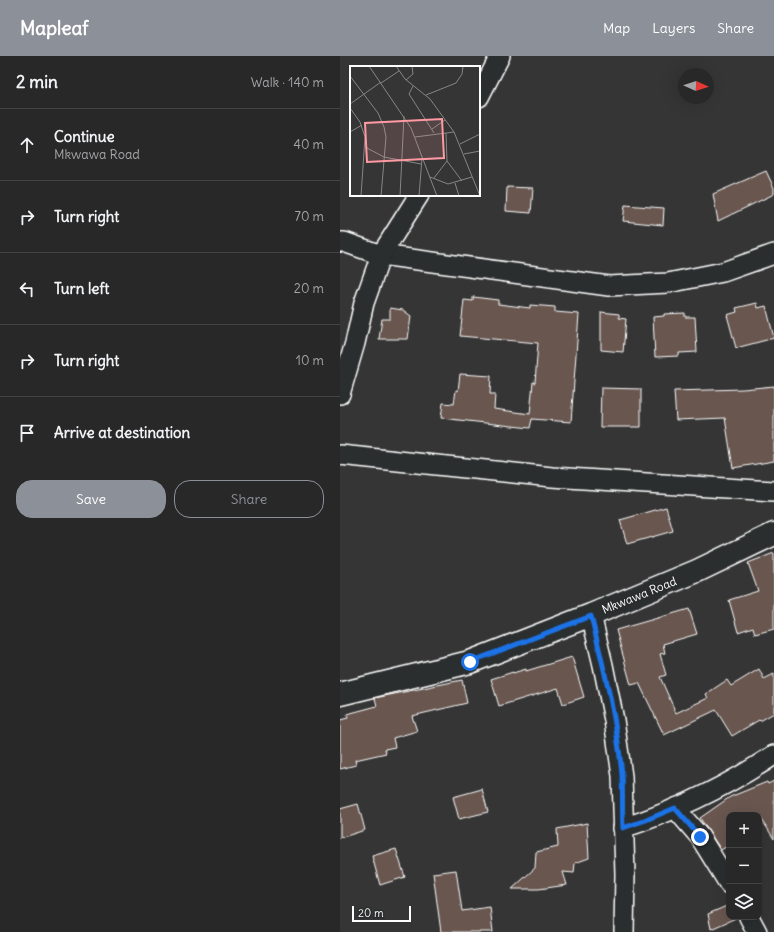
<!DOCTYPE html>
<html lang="en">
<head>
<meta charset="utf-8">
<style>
	body { margin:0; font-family:Delius,sans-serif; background:#343434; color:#f1f3f6 }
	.controls { position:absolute; right:12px; bottom:12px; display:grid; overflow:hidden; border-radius:8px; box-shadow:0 4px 16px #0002 }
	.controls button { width:36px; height:36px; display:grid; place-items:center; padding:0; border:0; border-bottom:1px solid #444445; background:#282828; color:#f1f3f6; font:20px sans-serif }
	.compass { position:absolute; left:338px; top:12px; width:36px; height:36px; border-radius:50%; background:#282828; box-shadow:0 4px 16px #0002; rotate:93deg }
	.scale { position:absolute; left:12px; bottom:10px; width:59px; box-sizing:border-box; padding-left:4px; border:2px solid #fff; border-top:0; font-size:11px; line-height:14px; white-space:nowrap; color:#fff; -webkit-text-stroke:3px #2a2d2e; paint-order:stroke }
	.stop { position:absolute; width:12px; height:12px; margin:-9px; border:3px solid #1a73e8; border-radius:50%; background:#fff }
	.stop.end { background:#1a73e8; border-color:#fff; box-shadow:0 1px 4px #0008 }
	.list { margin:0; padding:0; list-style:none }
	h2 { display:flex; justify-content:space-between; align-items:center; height:52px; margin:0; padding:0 16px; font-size:17px }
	h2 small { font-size:13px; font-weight:400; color:#a5a6a8 }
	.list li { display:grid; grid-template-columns:26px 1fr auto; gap:12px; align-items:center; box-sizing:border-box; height:72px; padding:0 16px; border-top:1px solid #444445 }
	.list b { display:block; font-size:15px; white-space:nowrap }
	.list p { margin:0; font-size:13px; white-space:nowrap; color:#a5a6a8 }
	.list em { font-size:13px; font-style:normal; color:#a5a6a8 }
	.actions { display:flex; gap:8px; padding:12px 16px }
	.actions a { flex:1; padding:9px 0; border:1px solid #8c9099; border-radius:16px; text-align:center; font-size:14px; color:#8c9099 }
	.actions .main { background:#8c9099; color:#fff }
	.icon { flex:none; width:22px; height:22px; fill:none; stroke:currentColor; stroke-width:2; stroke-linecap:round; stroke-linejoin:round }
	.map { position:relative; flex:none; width:434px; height:876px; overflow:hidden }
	header { display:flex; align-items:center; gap:24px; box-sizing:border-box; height:56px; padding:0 20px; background:#8c9099; color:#fff }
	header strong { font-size:19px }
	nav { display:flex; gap:22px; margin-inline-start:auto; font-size:14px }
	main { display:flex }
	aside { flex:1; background:#282828 }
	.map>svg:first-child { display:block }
	.building { fill:#685750; stroke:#fff }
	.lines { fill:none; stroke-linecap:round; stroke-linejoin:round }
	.street-casing { stroke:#fff; stroke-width:22 }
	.secondary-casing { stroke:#fff; stroke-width:25 }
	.street { stroke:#2a2d2e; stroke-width:19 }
	.secondary { stroke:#2a2d2e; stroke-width:22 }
	.route { stroke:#1a73e8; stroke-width:5 }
	.labels { text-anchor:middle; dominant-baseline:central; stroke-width:3; stroke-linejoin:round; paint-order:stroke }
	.street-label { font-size:12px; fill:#fff; stroke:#2a2d2e }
	.inset-road { fill:none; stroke:#868686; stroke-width:1 }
	.view { fill:#ff9aa2; fill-opacity:0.15; stroke:#ff9aa2; stroke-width:2 }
	.inset-edge { fill:none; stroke:#fff; stroke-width:2 }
</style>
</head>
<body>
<header>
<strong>Mapleaf</strong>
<nav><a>Map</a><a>Layers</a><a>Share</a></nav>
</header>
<main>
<aside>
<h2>2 min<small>Walk · 140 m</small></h2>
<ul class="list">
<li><svg class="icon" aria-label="ahead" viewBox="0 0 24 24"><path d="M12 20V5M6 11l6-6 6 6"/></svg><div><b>Continue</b><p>Mkwawa Road</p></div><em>40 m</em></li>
<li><svg class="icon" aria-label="right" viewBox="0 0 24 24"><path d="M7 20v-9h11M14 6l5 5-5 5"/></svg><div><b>Turn right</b></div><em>70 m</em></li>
<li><svg class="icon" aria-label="left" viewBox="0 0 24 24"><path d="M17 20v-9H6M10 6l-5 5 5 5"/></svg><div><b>Turn left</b></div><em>20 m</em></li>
<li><svg class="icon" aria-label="right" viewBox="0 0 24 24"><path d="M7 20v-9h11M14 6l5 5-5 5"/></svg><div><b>Turn right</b></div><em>10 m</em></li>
<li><svg class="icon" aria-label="arrive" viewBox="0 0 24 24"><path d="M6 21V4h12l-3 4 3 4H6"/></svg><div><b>Arrive at destination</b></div></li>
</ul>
<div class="actions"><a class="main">Save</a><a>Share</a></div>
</aside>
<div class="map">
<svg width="434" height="876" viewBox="0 0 434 876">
	<rect width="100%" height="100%" fill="#363535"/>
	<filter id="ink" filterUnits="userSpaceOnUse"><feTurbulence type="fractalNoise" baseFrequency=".025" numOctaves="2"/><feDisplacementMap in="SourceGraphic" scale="8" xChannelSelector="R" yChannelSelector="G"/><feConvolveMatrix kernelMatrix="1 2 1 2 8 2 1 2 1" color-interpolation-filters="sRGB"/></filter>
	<g filter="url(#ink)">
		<!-- building -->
		<g class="building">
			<polygon points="426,115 434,132 434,138 378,165 373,138"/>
			<polygon points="167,131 193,132 191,157 166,155"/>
			<polygon points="285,149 324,152 323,169 283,165"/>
			<polygon points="133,241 158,244 158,248 190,252 190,249 215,251 215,256 239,258 231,366 192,363 190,372 101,362 103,347 114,348 116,334 118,335 120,318 151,320 150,338 155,338 154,353 190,358 193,326 195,327 198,287 120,280 124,244 133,245"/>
			<polygon points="417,247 418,252 426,250 434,282 396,292 387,259 397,256 396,252"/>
			<polygon points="50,252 63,254 71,260 68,283 39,283 42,263 50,263"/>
			<polygon points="261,256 279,258 279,262 286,263 283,296 261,294"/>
			<polygon points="345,257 345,261 355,261 357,296 339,297 339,300 315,301 313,261 324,260 324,258"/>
			<polygon points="434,330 434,405 393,412 385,362 336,364 334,335 403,333"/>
			<polygon points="261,332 301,333 301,371 260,371"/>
			<polygon points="326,451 333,475 287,488 280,464"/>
			<polygon points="434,497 434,573 415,578 413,571 398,576 389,544 418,535 408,507"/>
			<polygon points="349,553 357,578 323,588 325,597 320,598 326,619 320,621 336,657 368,642 366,638 387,624 391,630 419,613 424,623 434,618 434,657 420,665 419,664 392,680 376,654 324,679 299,627 291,629 276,574"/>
			<polygon points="232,601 244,641 223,648 218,632 159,650 151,623 173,616 173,617 186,613 186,615"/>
			<polygon points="122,624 127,647 72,660 77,675 53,682 55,691 45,693 46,697 15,704 16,709 0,713 0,664 8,662 7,658 37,650 35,642"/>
			<polygon points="434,725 434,783 419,759 389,759 389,789 381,794 360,762 390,741 427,726 428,728"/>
			<polygon points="142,733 148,756 119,763 113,741"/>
			<polygon points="18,748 25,774 0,782 0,753"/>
			<polygon points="247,767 249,802 235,807 234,817 223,816 227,829 199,833 172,833 195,812 196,796 218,791 217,773"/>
			<polygon points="56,793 65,821 40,829 32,800"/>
			<polygon points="116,814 122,855 150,851 153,876 101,876 93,817"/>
			<polygon points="389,849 389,861 398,861 371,873 368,858"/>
		</g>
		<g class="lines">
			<defs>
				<g id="street">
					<polyline points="139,41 160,0"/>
					<polyline points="0,186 4,186 41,199 269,230 328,227 383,216 434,198"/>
					<polyline points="0,338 15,287 24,247 41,199 79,139"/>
					<polyline points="0,399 212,421 434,435"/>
					<polyline points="251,559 263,609 274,664 282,720 285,818 284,876"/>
					<polyline points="335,752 360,781 389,828"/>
					<path d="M283,772C336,755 387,730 434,699"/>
					<polyline points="409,861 417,876"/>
				</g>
				<polyline id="secondary" points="0,638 130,606 251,559 357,515 434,478"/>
			</defs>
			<!-- street casing -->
			<use href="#street" class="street-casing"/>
			<!-- secondary casing -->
			<use href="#secondary" class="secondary-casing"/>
			<!-- street -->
			<use href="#street" class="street"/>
			<!-- secondary -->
			<use href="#secondary" class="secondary"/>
		</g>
	</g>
	<g class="lines" filter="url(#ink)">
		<!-- route -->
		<path class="route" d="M130,606L251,560C264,612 277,665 282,719C283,737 282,754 283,772L306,764L335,752L360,781"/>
	</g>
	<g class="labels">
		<!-- street labels -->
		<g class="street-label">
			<text transform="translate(299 539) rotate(-22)">Mkwawa Road</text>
		</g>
	</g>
	<!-- overview -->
	<g transform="translate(10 10)">
		<rect width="130" height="130" fill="#363535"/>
		<path class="inset-road" d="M19,0L61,62L87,130M46,0L55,13L80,33L104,66L130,130M0,10L28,47L34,61L36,71L31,130M56,14L63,8L62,0M31,17L49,5M63,20L59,28L84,67M76,29L106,17L112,8L113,0M0,38L31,16M0,42L10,56L15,71L11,130M82,63L95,54M0,66L12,59M96,67L97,95L112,115M65,71L104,66M110,78L130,68M15,81L34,91L71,98M114,88L130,85M80,111L98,118L122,111M84,112L97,95M105,117L109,130M50,130L54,50M69,130L72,92"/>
		<path class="view" d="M92,53L94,92L17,96L15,57Z"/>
		<rect width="130" height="130" class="inset-edge"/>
	</g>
</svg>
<div class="controls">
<button>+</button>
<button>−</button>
<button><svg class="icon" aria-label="layers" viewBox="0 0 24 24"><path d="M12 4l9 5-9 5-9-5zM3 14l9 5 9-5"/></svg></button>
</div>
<svg class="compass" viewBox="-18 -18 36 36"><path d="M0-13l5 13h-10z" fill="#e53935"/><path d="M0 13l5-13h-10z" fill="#a5a6a8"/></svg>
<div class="scale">20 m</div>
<div class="stop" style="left:130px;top:606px"></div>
<div class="stop end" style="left:360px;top:781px"></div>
</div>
</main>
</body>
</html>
